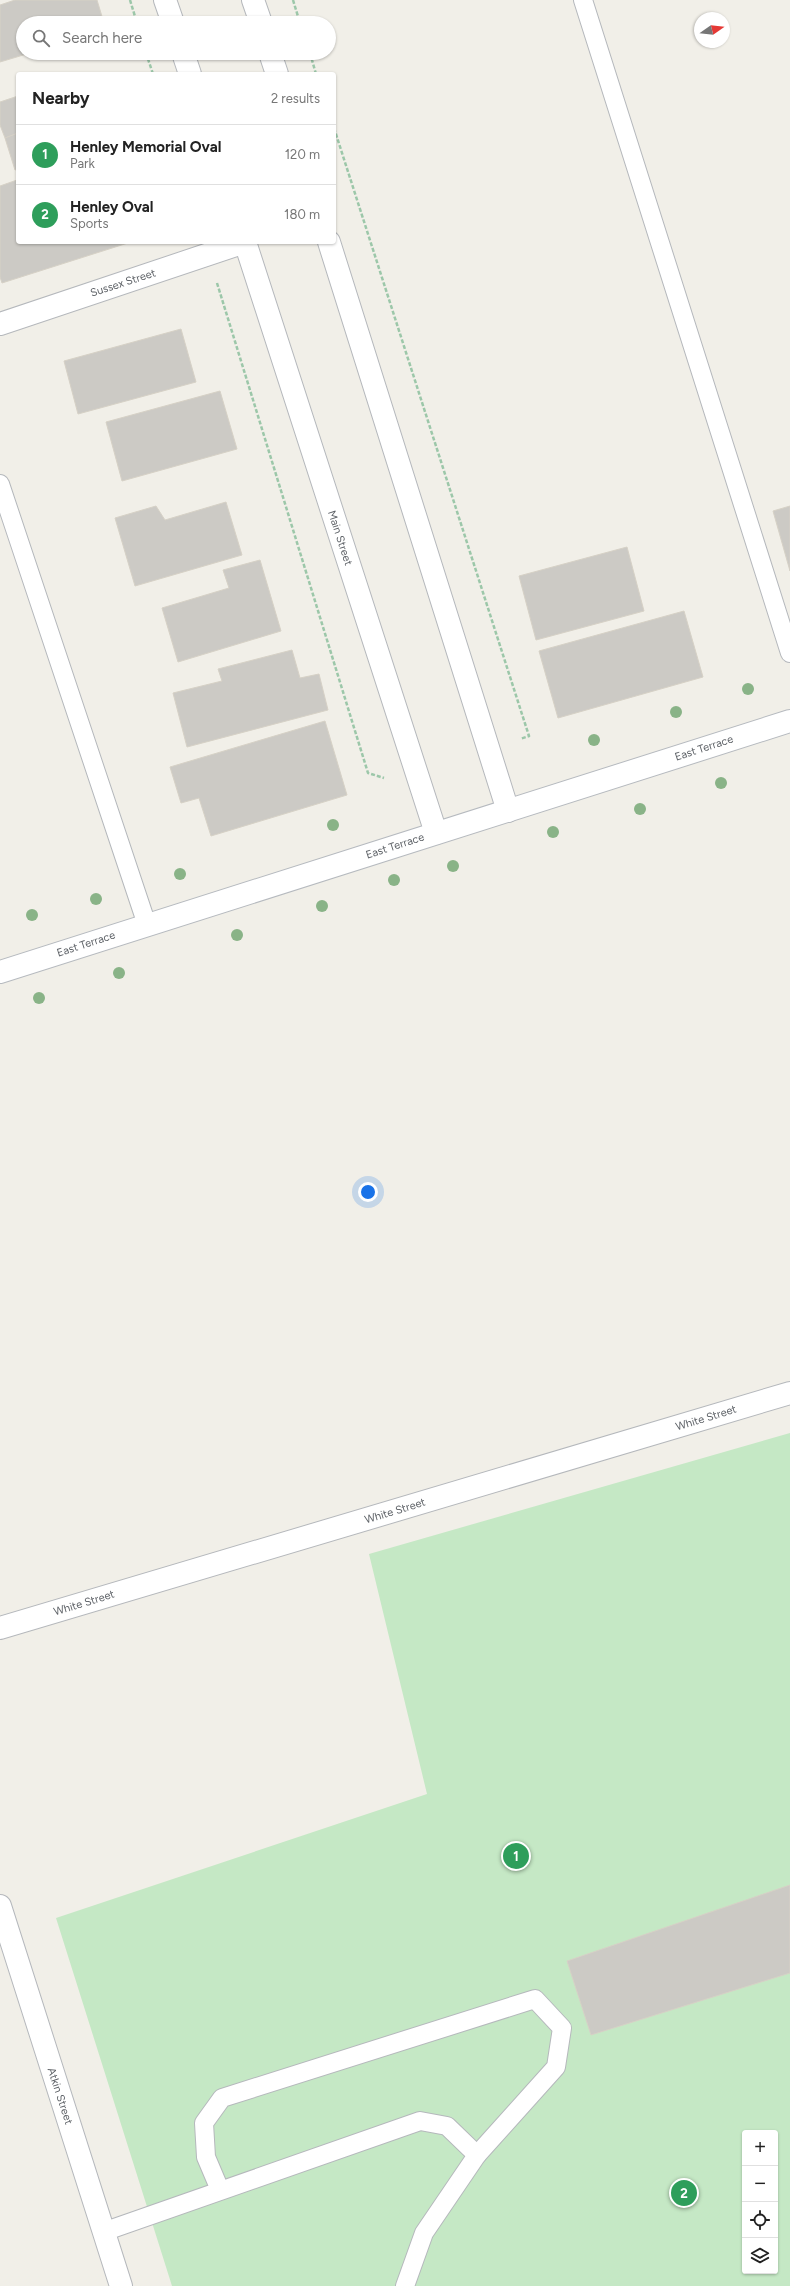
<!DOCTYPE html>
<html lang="en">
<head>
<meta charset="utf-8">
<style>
	body { margin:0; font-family:Figtree,sans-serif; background:#f2f2f2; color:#222 }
	.controls { position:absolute; right:12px; bottom:12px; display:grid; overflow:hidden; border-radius:4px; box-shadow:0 1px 3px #0004 }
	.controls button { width:36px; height:36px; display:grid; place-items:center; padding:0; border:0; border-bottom:1px solid #e0e0e0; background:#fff; color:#222; font:20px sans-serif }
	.compass { position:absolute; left:694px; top:12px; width:36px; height:36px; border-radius:50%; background:#fff; box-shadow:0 1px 3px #0004; rotate:76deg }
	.you { position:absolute; left:368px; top:1192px; width:14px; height:14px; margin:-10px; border:3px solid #fff; border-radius:50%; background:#1a73e8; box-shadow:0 0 0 6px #1a73e833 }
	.badge { display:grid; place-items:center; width:26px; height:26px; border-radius:50%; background:#ea4335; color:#fff; font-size:13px; font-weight:700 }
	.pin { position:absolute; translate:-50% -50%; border:2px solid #fff; box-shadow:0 1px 4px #0006 }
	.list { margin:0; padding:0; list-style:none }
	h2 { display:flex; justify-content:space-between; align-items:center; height:52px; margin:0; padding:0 16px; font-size:17px }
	h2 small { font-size:13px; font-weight:400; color:#767676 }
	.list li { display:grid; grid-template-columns:26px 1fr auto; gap:12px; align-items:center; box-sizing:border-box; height:60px; padding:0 16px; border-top:1px solid #e0e0e0 }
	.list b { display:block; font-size:15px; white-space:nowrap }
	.list p { margin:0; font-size:13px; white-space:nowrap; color:#767676 }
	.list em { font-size:13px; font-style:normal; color:#767676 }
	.icon { flex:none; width:22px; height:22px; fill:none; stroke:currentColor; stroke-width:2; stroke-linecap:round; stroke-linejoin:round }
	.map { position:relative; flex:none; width:790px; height:2286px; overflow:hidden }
	.search { position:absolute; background:#fff; box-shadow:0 1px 3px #0004; left:16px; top:16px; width:320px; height:44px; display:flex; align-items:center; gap:10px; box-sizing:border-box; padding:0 14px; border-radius:22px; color:#767676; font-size:15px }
	.panel { position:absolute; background:#fff; box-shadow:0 1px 3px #0004; left:16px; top:72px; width:320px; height:172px; border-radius:4px }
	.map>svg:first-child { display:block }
	.green { fill:#c5e8c5; fill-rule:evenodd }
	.building { fill:#cccac5; stroke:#d6d1c6 }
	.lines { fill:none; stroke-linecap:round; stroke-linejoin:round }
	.lane-casing { stroke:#b5b8bc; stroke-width:20 }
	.street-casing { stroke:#b5b8bc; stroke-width:24 }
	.secondary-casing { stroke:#b6babf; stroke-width:24 }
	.path { stroke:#9cc7a9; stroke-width:2.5; stroke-dasharray:4 2; stroke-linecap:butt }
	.lane { stroke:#fff; stroke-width:18 }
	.street { stroke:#fff; stroke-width:22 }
	.secondary { stroke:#fff; stroke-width:22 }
	.tree { fill:#89b387 }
	.labels { text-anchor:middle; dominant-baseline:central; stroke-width:3.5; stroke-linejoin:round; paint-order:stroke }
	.street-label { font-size:11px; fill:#5f6368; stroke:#fff }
</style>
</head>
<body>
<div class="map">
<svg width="790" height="2286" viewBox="0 0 790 2286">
	<rect width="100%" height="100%" fill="#f1efe8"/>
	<!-- green -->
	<path class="green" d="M790,1433V2286H172L56,1918L427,1794L369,1554ZM745,2133H775V2271H745Z"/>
	<!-- building -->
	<g class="building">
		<polygon points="15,0 97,0 104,23 23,23 23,53 30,53 0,62 0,5"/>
		<polygon points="18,96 18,133 5,138 0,125 0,102"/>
		<polygon points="18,133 18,169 15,170 5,138"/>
		<polygon points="17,180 18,242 131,242 2,283 0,277 0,186"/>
		<polygon points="181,329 196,382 78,414 64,361"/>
		<polygon points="220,391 237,449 122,481 106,422"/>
		<polygon points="226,502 242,555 135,586 115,518 156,506 165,520"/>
		<polygon points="790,506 790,571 773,511"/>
		<polygon points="627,547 644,611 536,640 519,576"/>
		<polygon points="260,560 281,631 178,662 162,608 229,588 223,570"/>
		<polygon points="684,611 703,677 558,718 539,651"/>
		<polygon points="292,650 300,678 319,674 328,710 187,747 173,693 222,681 218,669"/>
		<polygon points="325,721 347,795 211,836 199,798 181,803 170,767"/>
		<polygon points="790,1885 790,1973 591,2035 567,1961"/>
	</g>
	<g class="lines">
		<defs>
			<g id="lane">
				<polyline points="583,0 790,653"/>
				<polyline points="0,484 147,925"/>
				<polyline points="220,2190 206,2157 204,2123 222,2098 535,1999 562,2028 556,2067 477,2155"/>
				<polyline points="103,2232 420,2121 447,2126 477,2155 424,2233 405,2286"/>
			</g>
			<g id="street">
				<polyline points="165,0 173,23"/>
				<polyline points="253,0 261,23"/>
				<polyline points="183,53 190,74"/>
				<polyline points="270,53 277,74"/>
				<polyline points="245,242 436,833"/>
				<polyline points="329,242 508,811"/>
				<polyline points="0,324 245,242"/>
				<polyline points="0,1628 790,1393"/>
				<polyline points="0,1906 121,2286"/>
			</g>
			<polyline id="secondary" points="0,972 790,721"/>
		</defs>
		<!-- lane casing -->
		<use href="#lane" class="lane-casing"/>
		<!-- street casing -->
		<use href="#street" class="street-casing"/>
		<!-- secondary casing -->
		<use href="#secondary" class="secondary-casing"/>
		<!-- path -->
		<g class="path">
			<polyline points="130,0 137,23"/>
			<polyline points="293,0 300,23"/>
			<polyline points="146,53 153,74"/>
			<polyline points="310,53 316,74"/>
			<polyline points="334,128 529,736 520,739"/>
			<polyline points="217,283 368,773 384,778"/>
		</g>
		<!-- lane -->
		<use href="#lane" class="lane"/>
		<!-- street -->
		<use href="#street" class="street"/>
		<!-- secondary -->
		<use href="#secondary" class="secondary"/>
	</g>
	<!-- trees -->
	<g class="tree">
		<circle cx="748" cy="689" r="6"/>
		<circle cx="676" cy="712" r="6"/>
		<circle cx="594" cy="740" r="6"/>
		<circle cx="721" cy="783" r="6"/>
		<circle cx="640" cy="809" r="6"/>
		<circle cx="333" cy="825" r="6"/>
		<circle cx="553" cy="832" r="6"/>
		<circle cx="453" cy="866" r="6"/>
		<circle cx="180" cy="874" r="6"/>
		<circle cx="394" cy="880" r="6"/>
		<circle cx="96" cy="899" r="6"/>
		<circle cx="322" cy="906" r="6"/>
		<circle cx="32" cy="915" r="6"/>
		<circle cx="237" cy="935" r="6"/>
		<circle cx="119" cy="973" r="6"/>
		<circle cx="39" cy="998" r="6"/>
	</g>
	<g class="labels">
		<!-- street labels -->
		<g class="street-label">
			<text transform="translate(123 283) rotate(-18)">Sussex Street</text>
			<text transform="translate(340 538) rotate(72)">Main Street</text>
			<text transform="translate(704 748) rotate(-18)">East Terrace</text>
			<text transform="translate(395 846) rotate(-18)">East Terrace</text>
			<text transform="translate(86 944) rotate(-18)">East Terrace</text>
			<text transform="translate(706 1418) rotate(-17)">White Street</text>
			<text transform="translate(395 1511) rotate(-17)">White Street</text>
			<text transform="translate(84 1603) rotate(-17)">White Street</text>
			<text transform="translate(60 2096) rotate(72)">Atkin Street</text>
		</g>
	</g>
</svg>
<div class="controls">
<button>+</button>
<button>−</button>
<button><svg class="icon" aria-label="locate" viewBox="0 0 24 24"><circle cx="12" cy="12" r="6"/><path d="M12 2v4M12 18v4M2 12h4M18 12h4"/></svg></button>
<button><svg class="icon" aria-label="layers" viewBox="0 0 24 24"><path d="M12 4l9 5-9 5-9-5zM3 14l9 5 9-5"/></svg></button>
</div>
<svg class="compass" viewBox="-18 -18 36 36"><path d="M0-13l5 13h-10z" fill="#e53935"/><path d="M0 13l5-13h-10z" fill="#767676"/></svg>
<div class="you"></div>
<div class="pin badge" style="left:516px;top:1856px;background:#2e9e5b">1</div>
<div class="pin badge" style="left:684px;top:2193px;background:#2e9e5b">2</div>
<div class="search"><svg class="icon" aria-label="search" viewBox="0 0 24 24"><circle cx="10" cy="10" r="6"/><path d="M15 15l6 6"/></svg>Search here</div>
<section class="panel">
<h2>Nearby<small>2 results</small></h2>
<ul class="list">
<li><span class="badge" style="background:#2e9e5b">1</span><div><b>Henley Memorial Oval</b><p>Park</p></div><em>120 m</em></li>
<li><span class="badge" style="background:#2e9e5b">2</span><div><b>Henley Oval</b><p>Sports</p></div><em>180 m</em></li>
</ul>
</section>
</div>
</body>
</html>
